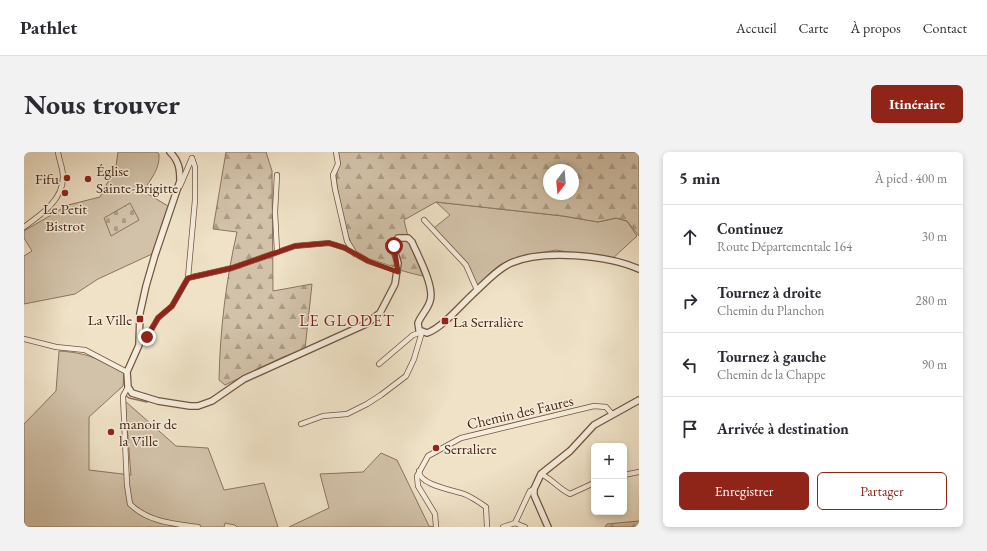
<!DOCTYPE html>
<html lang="fr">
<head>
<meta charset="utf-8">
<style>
	body { margin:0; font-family:"EB Garamond",serif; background:#f2f2f3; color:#2b2b33 }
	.controls { position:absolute; right:12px; bottom:12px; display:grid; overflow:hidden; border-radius:6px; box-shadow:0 2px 6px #0003 }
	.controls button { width:36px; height:36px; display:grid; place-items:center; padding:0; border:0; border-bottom:1px solid #e1e1e2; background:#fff; color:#2b2b33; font:20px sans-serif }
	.compass { position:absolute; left:519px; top:12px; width:36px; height:36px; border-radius:50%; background:#fff; box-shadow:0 2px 6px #0003; rotate:196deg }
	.stop { position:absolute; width:12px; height:12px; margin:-9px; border:3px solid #8f2418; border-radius:50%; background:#fff }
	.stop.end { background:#8f2418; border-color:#fff; box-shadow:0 1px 4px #0008 }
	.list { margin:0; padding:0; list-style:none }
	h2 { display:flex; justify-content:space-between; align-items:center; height:52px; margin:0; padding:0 16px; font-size:17px }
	h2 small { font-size:13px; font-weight:400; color:#7c7c81 }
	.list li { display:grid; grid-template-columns:26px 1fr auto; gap:12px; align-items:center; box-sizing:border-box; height:64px; padding:0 16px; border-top:1px solid #e1e1e2 }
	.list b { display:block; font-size:15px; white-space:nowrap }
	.list p { margin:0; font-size:13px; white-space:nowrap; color:#7c7c81 }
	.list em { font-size:13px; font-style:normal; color:#7c7c81 }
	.actions { display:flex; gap:8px; padding:12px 16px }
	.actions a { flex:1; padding:9px 0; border:1px solid #8f2418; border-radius:6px; text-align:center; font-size:14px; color:#8f2418 }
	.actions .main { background:#8f2418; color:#fff }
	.icon { flex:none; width:22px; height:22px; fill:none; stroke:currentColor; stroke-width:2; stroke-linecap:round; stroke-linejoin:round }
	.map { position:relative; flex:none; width:615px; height:375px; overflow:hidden; border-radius:6px }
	header { display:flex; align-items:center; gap:24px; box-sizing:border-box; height:56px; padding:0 20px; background:#fff; border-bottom:1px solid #e1e1e2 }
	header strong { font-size:19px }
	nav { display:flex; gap:22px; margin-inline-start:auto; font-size:14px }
	.intro { display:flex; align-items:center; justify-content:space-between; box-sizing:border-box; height:96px; padding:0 24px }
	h1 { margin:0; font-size:28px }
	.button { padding:10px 18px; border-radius:6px; background:#8f2418; color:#fff; font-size:14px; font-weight:700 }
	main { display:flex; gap:24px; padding:0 24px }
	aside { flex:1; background:#fff; border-radius:6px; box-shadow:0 2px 6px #0003 }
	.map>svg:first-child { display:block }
	.grass { fill:#d2c2a9; stroke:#8c745e }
	.forest { fill:url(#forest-firs); stroke:#8c745e; fill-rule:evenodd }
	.cemetery { fill:url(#cemetery-stones); stroke:#8c745e }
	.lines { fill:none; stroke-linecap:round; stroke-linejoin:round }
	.stream { stroke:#8a705b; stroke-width:1.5 }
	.minor-casing { stroke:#715541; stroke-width:6 }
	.tertiary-casing { stroke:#715541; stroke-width:8 }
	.minor { stroke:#f5ecdb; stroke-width:4.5 }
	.tertiary { stroke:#f5ecdb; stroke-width:5.5 }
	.route { stroke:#8f2418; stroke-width:5 }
	.poi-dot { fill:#8f2418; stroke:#f5ecdb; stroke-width:1.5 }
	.labels { text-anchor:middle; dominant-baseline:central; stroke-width:3; stroke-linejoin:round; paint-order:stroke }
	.poi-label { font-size:15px; fill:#472614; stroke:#f5ecdb; text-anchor:start }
	.street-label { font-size:15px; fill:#472614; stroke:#f5ecdb }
	.neighbourhood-label { font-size:16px; letter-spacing:1px; fill:#7a1f14; stroke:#f5ecdb }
</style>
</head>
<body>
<header>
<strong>Pathlet</strong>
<nav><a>Accueil</a><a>Carte</a><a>À propos</a><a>Contact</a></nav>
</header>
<div class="intro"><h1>Nous trouver</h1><a class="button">Itinéraire</a></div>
<main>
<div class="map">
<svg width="615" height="375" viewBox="0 0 615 375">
	<defs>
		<pattern id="forest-firs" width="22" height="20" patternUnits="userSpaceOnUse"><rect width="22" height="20" fill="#d2c2a9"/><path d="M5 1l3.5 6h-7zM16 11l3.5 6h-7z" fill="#ac9d88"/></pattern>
		<pattern id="cemetery-stones" width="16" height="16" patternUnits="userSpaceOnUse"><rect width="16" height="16" fill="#d2c2a9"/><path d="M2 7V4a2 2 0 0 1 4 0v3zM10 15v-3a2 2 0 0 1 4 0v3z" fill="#ac9d88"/></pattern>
	</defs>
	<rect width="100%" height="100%" fill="#efe2c7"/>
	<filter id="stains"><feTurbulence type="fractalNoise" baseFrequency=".005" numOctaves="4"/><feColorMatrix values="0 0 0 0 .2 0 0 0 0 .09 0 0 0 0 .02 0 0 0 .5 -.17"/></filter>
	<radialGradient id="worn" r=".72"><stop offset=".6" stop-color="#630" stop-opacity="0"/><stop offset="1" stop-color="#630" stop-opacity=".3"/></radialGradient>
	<!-- grass -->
	<g class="grass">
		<path d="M94,0H133L135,2C136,17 127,27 119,39L144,54L128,102L74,127L51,142L0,152V104L8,99L0,86V79L44,53L76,45L92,14Z"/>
		<polygon points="412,50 539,64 574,70 592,66 603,69 613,84 588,107 532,98 496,105 472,116 453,134 444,112 410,76 426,63"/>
		<path d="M35,199C65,201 74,207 100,221L99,234L65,265V318L107,323L101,249L152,294L184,296L200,338L240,331L254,375H213L211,373L201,371L200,375H0V272L32,239Z"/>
		<polygon points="357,301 373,308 405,374 410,375 265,375 305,356 296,322 339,320"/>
	</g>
	<!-- forest -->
	<g class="forest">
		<path d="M202,0H242L248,19L249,139L288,132L281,197L259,205L201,233L195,228C196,178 202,128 213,80L189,77Z"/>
		<path d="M314,0H615V84L603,69L592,66L574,70L539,64L412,50L380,68L386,93L399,124C388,122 342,109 335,103C322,92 316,50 313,33C311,19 317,15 314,0ZM525,18H549V42H525Z"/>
		<polygon points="615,369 615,375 581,375 583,372"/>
	</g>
	<!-- cemetery -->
	<polygon class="cemetery" points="106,51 115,68 87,84 80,66"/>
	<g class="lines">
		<!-- stream -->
		<polyline class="stream" points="101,243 105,246 123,250"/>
		<defs>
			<g id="minor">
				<polyline points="312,0 314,12 309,23 311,37 323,89 331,102"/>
				<polyline points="156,34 168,6"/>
				<polyline points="400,68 442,113 453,138"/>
				<path d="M0,75C17,63 39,48 39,25C39,16 35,8 34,0"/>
				<polyline points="253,99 251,60 253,23"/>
				<polyline points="164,126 208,116 271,94 305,91 321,96 344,109 374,119"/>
				<polyline points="0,187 32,195 61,198 103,220"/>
				<polyline points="116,189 123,185 134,166 148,154 164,126 171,48 171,15 168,6"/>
				<polyline points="355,212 389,183 398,180"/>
				<path d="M104,235L99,244L103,333L106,352C124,370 150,372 174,375"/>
				<polyline points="277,272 299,264 323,262 343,252 357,243 382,224 390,207 398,180"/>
				<path d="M395,319C395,333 429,338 440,342C448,345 455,350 462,355L463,375"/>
				<path d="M517,322C528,327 535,337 546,342L570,331"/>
				<polyline points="600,323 615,320"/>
				<polyline points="491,371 506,339 510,337"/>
				<polyline points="412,375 411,362 394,334 393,324 404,304 437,286 570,254 582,255 588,262"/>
				<polyline points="479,375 491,371 501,375"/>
			</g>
			<g id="tertiary">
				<path d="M146,0C155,9 156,17 156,29L131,103L122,134L116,161L115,193L103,220L104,235L108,241L134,249L166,254H174L188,249L220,227L342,172L356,161L371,132L374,111L369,94L374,86H384L388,90C394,104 411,135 406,149C404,157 397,163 394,171L395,178L403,181C418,176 437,153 449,142C460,132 473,117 487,111C519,97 583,103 615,117"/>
				<polyline points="524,375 510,343 510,337 517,322 546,299 570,273 615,248"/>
			</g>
		</defs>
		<!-- minor casing -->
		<use href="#minor" class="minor-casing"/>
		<!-- tertiary casing -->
		<use href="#tertiary" class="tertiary-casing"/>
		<!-- minor -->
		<use href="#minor" class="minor"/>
		<!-- tertiary -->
		<use href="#tertiary" class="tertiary"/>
	</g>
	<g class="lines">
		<!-- route -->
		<polyline class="route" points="123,185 134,166 148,154 164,126 208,116 271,94 305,91 321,96 344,109 374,120 370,94"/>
	</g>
	<!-- markers -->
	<g class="poi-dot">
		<circle cx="43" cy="26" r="4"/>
		<circle cx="64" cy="27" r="4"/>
		<circle cx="41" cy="41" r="4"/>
		<rect x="112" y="163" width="8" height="8" rx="2"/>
		<rect x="417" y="165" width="8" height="8" rx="2"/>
		<circle cx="87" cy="280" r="4"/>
		<circle cx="412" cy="296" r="4"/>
	</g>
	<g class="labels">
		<!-- poi labels -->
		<g class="poi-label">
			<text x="72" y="18">Église<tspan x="72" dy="17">Sainte-Brigitte</tspan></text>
			<text x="35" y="26" text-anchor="end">Fifu</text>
			<text x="41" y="56" text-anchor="middle">Le Petit<tspan x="41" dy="17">Bistrot</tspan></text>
			<text x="108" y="167" text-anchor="end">La Ville</text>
			<text x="429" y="169">La Serralière</text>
			<text x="95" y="271">manoir de<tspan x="95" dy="17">la Ville</tspan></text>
			<text x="420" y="296">Serraliere</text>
		</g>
		<!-- street labels -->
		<g class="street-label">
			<text transform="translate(496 260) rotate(-13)">Chemin des Faures</text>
		</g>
		<!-- neighbourhood labels -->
		<g class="neighbourhood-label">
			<text x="323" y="168">LE GLODET</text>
		</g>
	</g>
	<rect width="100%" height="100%" filter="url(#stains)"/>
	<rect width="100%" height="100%" fill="url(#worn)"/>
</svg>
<div class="controls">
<button>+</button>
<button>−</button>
</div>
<svg class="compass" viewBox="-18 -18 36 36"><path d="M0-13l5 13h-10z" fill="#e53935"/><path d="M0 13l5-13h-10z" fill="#7c7c81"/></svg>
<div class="stop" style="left:370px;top:94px"></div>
<div class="stop end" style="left:123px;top:185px"></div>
</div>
<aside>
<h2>5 min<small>À pied · 400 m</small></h2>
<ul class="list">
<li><svg class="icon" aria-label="ahead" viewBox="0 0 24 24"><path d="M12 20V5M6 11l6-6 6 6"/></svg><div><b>Continuez</b><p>Route Départementale 164</p></div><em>30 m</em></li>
<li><svg class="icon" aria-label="right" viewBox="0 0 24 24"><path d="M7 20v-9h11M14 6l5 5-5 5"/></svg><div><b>Tournez à droite</b><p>Chemin du Planchon</p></div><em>280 m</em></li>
<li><svg class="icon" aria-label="left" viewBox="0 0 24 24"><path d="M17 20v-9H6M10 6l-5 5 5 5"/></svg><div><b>Tournez à gauche</b><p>Chemin de la Chappe</p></div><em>90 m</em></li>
<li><svg class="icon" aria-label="arrive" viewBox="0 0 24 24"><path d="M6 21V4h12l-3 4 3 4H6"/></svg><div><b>Arrivée à destination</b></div></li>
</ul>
<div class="actions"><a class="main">Enregistrer</a><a>Partager</a></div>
</aside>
</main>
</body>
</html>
